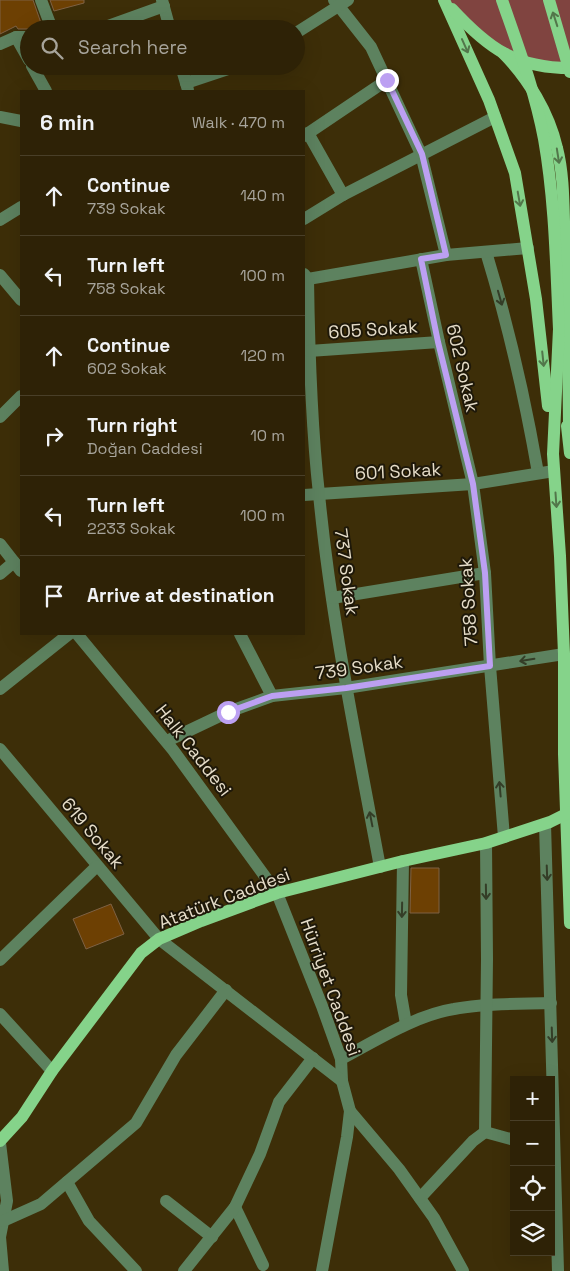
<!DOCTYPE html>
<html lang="en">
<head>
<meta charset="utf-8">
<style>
	body { margin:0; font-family:"Space Grotesk",sans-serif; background:#3a2f14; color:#f1f3f6 }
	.controls { position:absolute; right:15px; bottom:15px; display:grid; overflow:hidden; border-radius:0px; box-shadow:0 5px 20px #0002 }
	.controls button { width:45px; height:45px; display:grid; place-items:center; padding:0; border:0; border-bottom:1px solid #493f28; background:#2e2206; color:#f1f3f6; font:25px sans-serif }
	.stop { position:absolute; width:15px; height:15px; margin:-11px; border:4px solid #bca0f2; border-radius:50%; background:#fff }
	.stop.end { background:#bca0f2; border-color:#fff; box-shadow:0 1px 5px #0008 }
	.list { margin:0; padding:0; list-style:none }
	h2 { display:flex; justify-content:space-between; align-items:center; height:65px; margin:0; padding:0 20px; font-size:21px }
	h2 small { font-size:16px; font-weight:400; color:#a7a49b }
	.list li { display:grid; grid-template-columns:32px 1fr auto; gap:15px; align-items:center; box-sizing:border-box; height:80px; padding:0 20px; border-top:1px solid #493f28 }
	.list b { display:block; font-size:19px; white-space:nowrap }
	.list p { margin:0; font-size:16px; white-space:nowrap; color:#a7a49b }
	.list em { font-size:16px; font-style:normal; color:#a7a49b }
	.icon { flex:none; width:28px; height:28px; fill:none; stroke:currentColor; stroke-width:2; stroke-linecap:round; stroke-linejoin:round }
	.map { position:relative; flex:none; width:570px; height:1271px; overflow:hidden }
	.search { position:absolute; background:#2e2206; box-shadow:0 5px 20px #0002; left:20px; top:20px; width:285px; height:55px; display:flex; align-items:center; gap:12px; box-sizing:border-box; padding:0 18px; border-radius:28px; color:#a7a49b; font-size:19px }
	.panel { position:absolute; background:#2e2206; box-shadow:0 5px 20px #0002; left:20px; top:90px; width:285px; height:545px; border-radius:0px }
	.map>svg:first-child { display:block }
	.green { fill:#804440 }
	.building { fill:#6d4003; stroke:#7e6144 }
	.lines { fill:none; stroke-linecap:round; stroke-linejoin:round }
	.minor { stroke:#5d825f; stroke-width:12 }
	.major { stroke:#85d38a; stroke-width:12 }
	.major-bridge { stroke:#85d38a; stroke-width:12 }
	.oneway { stroke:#52764a }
	.oneway2 { stroke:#343d27 }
	.route { stroke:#bca0f2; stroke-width:6 }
	.labels { text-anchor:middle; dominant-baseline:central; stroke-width:4; stroke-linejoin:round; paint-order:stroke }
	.street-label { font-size:18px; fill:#e6ddc9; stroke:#1e1809 }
</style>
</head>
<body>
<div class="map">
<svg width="570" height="1271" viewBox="0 0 570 1271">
	<rect width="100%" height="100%" fill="#3d2e08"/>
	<!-- green -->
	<polygon class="green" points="444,0 570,0 570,68 516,60"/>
	<!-- building -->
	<g class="building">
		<polygon points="0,0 33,0 42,26 36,29 18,29 16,26 0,34"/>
		<polygon points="50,0 84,0 84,3 54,11"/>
		<polygon points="411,868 439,868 439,913 410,913"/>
		<polygon points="111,904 124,934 86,949 73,919"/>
	</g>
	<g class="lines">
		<!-- minor -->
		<g class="minor">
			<polyline points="41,0 52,29"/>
			<polyline points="162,0 170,29"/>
			<polyline points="334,0 371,47 421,154 446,255"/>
			<polyline points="100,29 164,6"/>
			<polyline points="296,33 348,0"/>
			<polyline points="16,37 29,60"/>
			<polyline points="0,44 16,37 29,37"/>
			<polyline points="32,66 46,91"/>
			<polyline points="181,66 188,90"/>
			<polyline points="186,83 237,66"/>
			<polyline points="0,117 21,121"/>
			<polyline points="308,133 343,195"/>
			<polyline points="304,136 387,80"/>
			<polyline points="304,219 343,195 495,117"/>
			<polyline points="0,220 21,207"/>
			<path d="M486,252C508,324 525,398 538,473"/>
			<polyline points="421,259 439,342 473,484 485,573 490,666 504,837"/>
			<polyline points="304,274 308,279 446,255 528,248"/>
			<polyline points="0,275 21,300"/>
			<path d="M308,279C309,350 311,423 319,494C331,620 357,743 380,867"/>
			<polyline points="309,351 439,342"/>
			<polyline points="0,417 21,396"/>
			<polyline points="304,495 473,484 554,471"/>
			<polyline points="0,544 21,571"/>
			<polyline points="0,574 14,562"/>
			<polyline points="332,598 485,573"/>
			<polyline points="77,634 173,750 277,893 322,1006 341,1059 342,1081 350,1111 347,1137 322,1271"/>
			<polyline points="240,634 272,696"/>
			<polyline points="0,689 69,634"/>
			<polyline points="167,741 228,712 272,696 346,688 564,654"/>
			<polyline points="0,749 159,939 342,1081"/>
			<polyline points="545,824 558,1271"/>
			<polyline points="403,861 401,995 406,1024"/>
			<polyline points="0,960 97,866"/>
			<polyline points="0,1014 52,1071"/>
			<path d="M341,1059C375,1041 416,1015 454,1009C486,1003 519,1004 551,1003"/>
			<polyline points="350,1111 399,1169 434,1218 463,1271"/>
			<polyline points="485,1132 514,1140"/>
			<polyline points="0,1143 7,1201 0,1237 3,1271"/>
			<polyline points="67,1182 89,1221 136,1271"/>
			<polyline points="420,1198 473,1141 485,1132 487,959 486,843"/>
			<polyline points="166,1201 212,1237"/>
			<polyline points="235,1207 263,1265"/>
			<polyline points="3,1221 41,1204 136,1123 176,1055 226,990"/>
			<polyline points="184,1271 235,1207 260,1154 279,1102 313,1058"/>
		</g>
		<!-- major -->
		<g class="major">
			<polyline points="444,0 489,100 515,173 536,299 548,406"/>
			<path d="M452,9C488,48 515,68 570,68"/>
			<path d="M503,53C528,78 549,113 557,148C565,179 563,215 565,247C567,309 569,371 569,434"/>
			<polyline points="559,329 553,454 560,556 564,654 564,754 570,923"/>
			<polyline points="567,426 570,453"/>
			<polyline points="0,1141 22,1117 52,1071 141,953 159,939 201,921 277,893 403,861 486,843 550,822 570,812"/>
		</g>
		<!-- major-bridge -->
		<g class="major-bridge">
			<path d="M502,0C518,46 535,91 544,139C555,201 556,266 559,329"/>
			<polyline points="549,0 570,72"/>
		</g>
	</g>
	<!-- one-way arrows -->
	<defs><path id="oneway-shaft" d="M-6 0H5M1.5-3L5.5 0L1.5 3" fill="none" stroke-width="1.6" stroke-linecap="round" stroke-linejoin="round" transform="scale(1.25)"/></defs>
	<g class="oneway">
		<use href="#oneway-shaft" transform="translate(555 19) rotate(-108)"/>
		<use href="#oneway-shaft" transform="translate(465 46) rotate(66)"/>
		<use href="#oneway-shaft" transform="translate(558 156) rotate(81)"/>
		<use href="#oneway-shaft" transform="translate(519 199) rotate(80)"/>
		<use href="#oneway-shaft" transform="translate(543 359) rotate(84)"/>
		<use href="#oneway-shaft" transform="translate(556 500) rotate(86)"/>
	</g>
	<g class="oneway2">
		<use href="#oneway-shaft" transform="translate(500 298) rotate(74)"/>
		<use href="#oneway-shaft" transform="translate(527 660) rotate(171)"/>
		<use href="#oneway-shaft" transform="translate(500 789) rotate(-95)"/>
		<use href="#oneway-shaft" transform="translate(371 819) rotate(-101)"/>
		<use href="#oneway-shaft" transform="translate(547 873) rotate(88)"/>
		<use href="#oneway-shaft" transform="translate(486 892) rotate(89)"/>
		<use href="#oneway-shaft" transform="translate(402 910) rotate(91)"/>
		<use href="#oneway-shaft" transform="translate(552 1035) rotate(88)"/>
	</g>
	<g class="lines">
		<!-- route -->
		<polyline class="route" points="228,712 272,696 346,688 490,666 485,573 473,484 438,342 421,259 446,255 422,154 387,80"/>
	</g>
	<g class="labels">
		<!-- street labels -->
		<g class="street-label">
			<text transform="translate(373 329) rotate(-4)">605 Sokak</text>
			<text transform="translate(463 368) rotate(77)">602 Sokak</text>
			<text transform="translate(398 471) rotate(-3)">601 Sokak</text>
			<text transform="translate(347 572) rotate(82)">737 Sokak</text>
			<text transform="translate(468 602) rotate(-94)">758 Sokak</text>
			<text transform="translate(359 667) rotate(-8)">739 Sokak</text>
			<text transform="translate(194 750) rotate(52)">Halk Caddesi</text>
			<text transform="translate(93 833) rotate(50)">619 Sokak</text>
			<text transform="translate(224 898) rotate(-21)">Atatürk Caddesi</text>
			<text transform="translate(331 987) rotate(70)">Hürriyet Caddesi</text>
		</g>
	</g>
</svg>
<div class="controls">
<button>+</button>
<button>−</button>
<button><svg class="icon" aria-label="locate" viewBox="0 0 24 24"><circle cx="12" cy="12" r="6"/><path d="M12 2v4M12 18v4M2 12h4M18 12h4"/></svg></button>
<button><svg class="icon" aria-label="layers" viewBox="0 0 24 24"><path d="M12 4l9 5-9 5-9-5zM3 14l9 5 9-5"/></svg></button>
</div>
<div class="stop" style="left:228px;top:712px"></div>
<div class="stop end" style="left:387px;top:80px"></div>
<div class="search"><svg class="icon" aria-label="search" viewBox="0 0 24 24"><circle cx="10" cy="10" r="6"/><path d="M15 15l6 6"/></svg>Search here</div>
<section class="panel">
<h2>6 min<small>Walk · 470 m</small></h2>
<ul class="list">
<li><svg class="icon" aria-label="ahead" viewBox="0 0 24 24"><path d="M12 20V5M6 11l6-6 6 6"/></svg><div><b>Continue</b><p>739 Sokak</p></div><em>140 m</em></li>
<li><svg class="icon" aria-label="left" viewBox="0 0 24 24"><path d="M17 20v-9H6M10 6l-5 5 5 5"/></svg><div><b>Turn left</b><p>758 Sokak</p></div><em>100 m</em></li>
<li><svg class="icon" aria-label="ahead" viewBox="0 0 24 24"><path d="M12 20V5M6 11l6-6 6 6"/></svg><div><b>Continue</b><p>602 Sokak</p></div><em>120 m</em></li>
<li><svg class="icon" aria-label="right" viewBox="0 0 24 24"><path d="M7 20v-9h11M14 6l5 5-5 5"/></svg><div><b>Turn right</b><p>Doğan Caddesi</p></div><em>10 m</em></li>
<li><svg class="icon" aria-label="left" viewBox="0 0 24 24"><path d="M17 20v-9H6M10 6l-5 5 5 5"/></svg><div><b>Turn left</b><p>2233 Sokak</p></div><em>100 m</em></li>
<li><svg class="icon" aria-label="arrive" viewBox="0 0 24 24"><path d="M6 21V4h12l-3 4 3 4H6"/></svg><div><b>Arrive at destination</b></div></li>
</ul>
</section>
</div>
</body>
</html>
